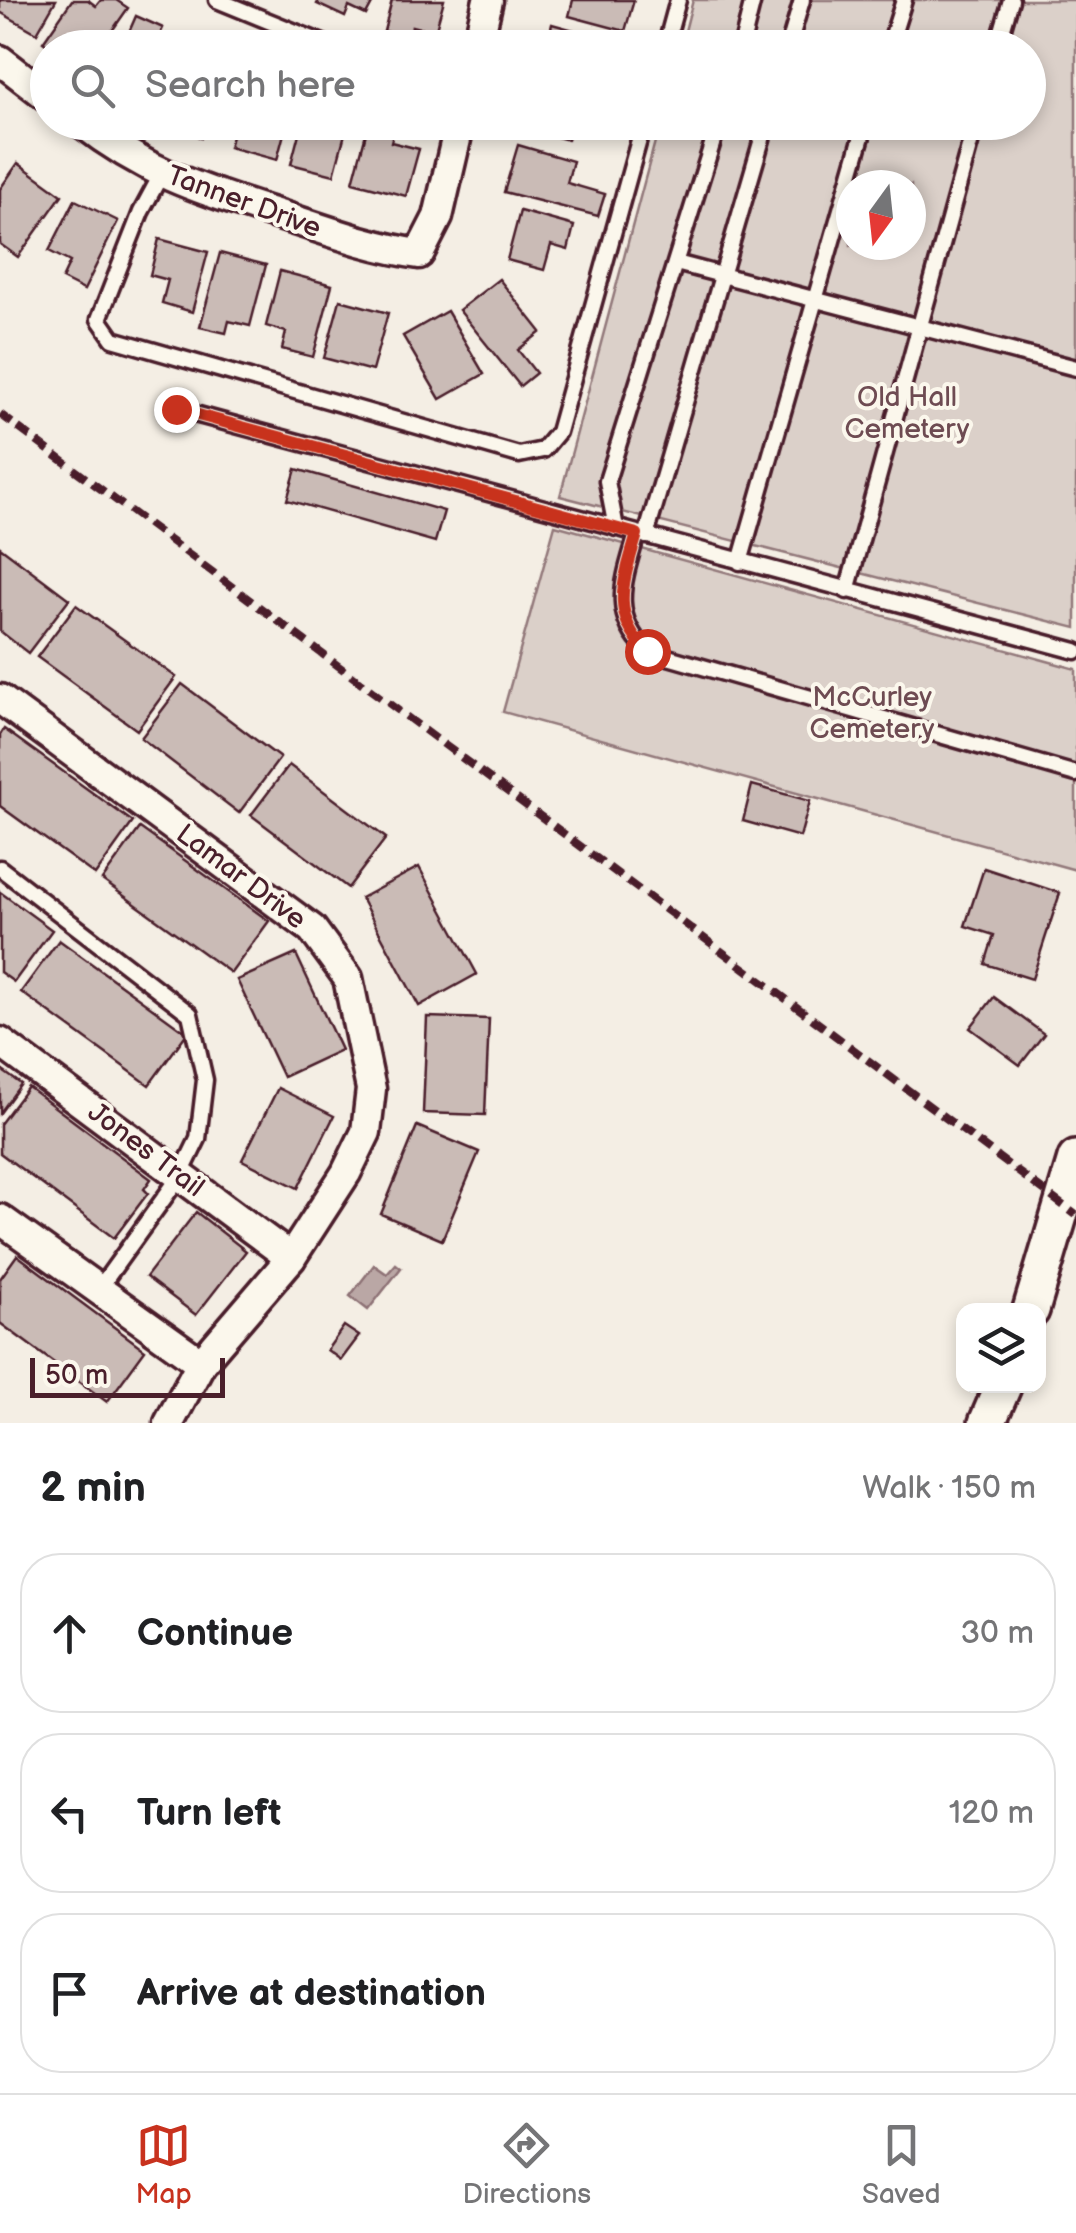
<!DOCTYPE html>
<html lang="en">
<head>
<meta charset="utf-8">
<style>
	body { margin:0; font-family:"Balsamiq Sans",sans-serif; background:#f6f6f6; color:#202124 }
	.controls { position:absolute; right:30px; bottom:30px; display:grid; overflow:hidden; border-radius:20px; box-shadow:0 5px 15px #0003 }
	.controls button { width:90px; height:90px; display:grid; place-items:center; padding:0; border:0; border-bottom:2px solid #e0e0e0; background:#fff; color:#202124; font:50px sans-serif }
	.compass { position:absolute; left:836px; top:170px; width:90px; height:90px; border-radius:50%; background:#fff; box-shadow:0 5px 15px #0003; rotate:195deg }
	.scale { position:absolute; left:30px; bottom:25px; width:195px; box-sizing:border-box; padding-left:10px; border:5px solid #4a1f2b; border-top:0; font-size:28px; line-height:35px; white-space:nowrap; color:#4a1f2b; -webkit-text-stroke:8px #fbf7ec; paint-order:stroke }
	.stop { position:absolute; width:30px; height:30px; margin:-22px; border:8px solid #c8321e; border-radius:50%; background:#fff }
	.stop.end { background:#c8321e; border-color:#fff; box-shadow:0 2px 10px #0008 }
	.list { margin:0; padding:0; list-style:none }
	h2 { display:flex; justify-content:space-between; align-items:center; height:130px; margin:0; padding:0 40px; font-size:42px }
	h2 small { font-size:32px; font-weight:400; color:#757577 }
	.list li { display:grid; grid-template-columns:65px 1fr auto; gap:30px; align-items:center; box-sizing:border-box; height:160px; margin:0 20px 20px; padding:0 20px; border:2px solid #e0e0e0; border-radius:40px }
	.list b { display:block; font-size:38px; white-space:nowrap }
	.list em { font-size:32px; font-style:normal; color:#757577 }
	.icon { flex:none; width:55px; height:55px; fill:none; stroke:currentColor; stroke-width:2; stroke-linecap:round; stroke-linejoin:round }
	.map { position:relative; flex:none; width:1076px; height:1423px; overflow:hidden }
	.search { position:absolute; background:#fff; box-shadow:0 5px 15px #0003; left:30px; right:30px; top:30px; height:110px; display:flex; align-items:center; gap:25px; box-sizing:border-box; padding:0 35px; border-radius:55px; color:#757577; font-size:38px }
	.sheet { height:670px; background:#fff }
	nav { display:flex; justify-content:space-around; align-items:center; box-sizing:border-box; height:140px; border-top:2px solid #e0e0e0; background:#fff; font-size:28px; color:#757577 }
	nav a { display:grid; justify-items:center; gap:5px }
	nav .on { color:#c8321e }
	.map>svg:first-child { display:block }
	.green { fill:#dbd0c9; stroke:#92787a; stroke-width:2.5; fill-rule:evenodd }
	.water { fill:#baa7a5; stroke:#8d7174; stroke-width:2.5 }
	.building { fill:#cabbb6; stroke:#4a1f2b; stroke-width:2.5 }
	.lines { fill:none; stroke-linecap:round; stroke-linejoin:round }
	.service-casing { stroke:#4a1f2b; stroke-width:21 }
	.minor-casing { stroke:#4a1f2b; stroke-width:35 }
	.tertiary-casing { stroke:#4a1f2b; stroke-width:42 }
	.service { stroke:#fbf7ec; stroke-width:14 }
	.minor { stroke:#fbf7ec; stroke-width:28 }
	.tertiary { stroke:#fbf7ec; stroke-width:35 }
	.rail { stroke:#4a1f2b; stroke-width:8; stroke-dasharray:15 8; stroke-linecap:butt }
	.route { stroke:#c8321e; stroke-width:12 }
	.labels { text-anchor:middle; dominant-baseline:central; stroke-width:8; stroke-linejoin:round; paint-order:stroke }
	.street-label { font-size:28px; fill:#4a1f2b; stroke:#fbf7ec }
	.park-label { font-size:28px; fill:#6e4b52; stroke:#fbf7ec }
</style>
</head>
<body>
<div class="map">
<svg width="1076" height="1423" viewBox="0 0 1076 1423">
	<rect width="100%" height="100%" fill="#f4eee4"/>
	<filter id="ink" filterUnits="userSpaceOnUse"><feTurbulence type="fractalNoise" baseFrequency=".01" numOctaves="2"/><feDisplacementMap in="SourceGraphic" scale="20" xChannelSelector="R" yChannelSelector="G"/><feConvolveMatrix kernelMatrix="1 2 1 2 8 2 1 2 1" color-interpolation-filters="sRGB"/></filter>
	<g filter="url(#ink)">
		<!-- green -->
		<g class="green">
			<path d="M693,0H1076V628L560,496L660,123L1028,122V48L681,47ZM851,185H911V245H851Z"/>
			<polygon points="555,525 1076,669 1076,870 503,712"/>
		</g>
		<!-- water -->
		<polygon class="water" points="396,1264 401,1268 368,1310 350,1296 374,1265 387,1274"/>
		<!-- building -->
		<g class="building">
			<polygon points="0,0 56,0 37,33 0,12"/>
			<polygon points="72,0 88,0 96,6 101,0 116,0 128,8 100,48 51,48 43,42"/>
			<polygon points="319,0 374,0 366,15 349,7 345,17 317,4"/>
			<polygon points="392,0 444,0 435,32 412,26 409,37 384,31"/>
			<polygon points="573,0 634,0 625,31 569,16"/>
			<polygon points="136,16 163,28 154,48 122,48"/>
			<polygon points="552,24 624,44 623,48 546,48"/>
			<polygon points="171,122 209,122 201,138"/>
			<polygon points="236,122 287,122 277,160 229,147"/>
			<polygon points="302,122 347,126 334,175 291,164"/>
			<polygon points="369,122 396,122 391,142 419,149 406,196 353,182"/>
			<polygon points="526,122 573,122 568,140 525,128"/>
			<polygon points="518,145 573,161 567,183 605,194 598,216 504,192"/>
			<polygon points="18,163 62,195 18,257 0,244 0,189"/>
			<polygon points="75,200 118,221 84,290 62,279 70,262 49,251"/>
			<polygon points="520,211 574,226 568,250 551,245 544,270 507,260"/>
			<polygon points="159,239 208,252 192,312 162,303 168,280 150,275"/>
			<polygon points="220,253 266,265 250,326 229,321 226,333 200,327"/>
			<polygon points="280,271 332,285 313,357 282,349 286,332 266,326"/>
			<polygon points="499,279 541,332 518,350 536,373 520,386 459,310"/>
			<polygon points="340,300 388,313 372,371 324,358"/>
			<polygon points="447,311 484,374 440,399 403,336"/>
			<polygon points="296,469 444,511 435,542 287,500"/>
			<polygon points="0,547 69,599 28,653 0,631"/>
			<polygon points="76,605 176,677 137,730 37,657"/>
			<polygon points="182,684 280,758 239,813 141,738"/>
			<polygon points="4,729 133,822 95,875 0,806 0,735"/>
			<polygon points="289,765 386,838 348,888 251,815"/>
			<polygon points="752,785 810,801 800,837 743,821"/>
			<polygon points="140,828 269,921 231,973 102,880"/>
			<polygon points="419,867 477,974 419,1006 361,898"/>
			<polygon points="984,868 1060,893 1032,979 985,964 994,935 965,926"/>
			<polygon points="0,892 52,930 14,982 0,972"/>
			<polygon points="59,940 187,1033 149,1085 21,992"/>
			<polygon points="296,954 341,1050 283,1077 237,980"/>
			<polygon points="994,997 1044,1034 1020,1065 970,1028"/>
			<polygon points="427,1017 489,1019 485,1115 423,1113"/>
			<polygon points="0,1069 21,1084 0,1113"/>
			<polygon points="28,1087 151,1179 144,1189 148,1193 114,1238 0,1153 0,1124"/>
			<polygon points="278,1088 334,1116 298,1188 242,1160"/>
			<polygon points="417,1126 479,1152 442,1240 381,1214"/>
			<polygon points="196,1212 246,1251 196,1315 146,1277"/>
			<polygon points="17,1255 145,1350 107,1402 0,1323 0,1279"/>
			<polygon points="344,1326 359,1336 341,1360 327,1350"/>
		</g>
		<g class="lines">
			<defs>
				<g id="service">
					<polyline points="217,0 335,48"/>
					<polyline points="665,48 678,0"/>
					<polyline points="741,48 753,0"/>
					<polyline points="788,48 802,0"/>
					<polyline points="889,48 904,0"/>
					<polyline points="997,48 1011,0"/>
					<polyline points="162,173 141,212 99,319 113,339 519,455 543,450 558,432 644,122"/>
					<polyline points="676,263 1076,368"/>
					<polyline points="176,409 1076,651"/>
					<polyline points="616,528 607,481 719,122"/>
					<path d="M637,534C624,580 609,614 647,651L1076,774"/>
					<polyline points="646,536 767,122"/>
					<polyline points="740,562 866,122"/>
					<polyline points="847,591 976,122"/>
					<polyline points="0,868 190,1014 205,1080 198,1139 180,1176 98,1290"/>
				</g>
				<g id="minor">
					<polyline points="477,48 488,0"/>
					<polyline points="0,60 48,97"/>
					<path d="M81,122C144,171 195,188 270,212C321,228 366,246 419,254L438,217L460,122"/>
					<polyline points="0,699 312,929 348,978 371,1089 366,1132 346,1173 291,1258 201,1363 169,1423"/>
					<polyline points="0,1042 291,1258"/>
					<polyline points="0,1219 201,1363"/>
				</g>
				<g id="tertiary">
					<polyline points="1031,1310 1076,1159"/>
					<polyline points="987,1423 1003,1386"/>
				</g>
			</defs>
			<!-- service casing -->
			<use href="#service" class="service-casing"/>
			<!-- minor casing -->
			<use href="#minor" class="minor-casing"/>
			<!-- tertiary casing -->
			<use href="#tertiary" class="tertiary-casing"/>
			<!-- service -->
			<use href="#service" class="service"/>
			<!-- minor -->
			<use href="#minor" class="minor"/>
			<!-- tertiary -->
			<use href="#tertiary" class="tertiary"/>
			<!-- rail -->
			<polyline class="rail" points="0,414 1076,1215"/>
		</g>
	</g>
	<g class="lines" filter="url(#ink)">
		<!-- route -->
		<path class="route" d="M176,409L637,534C624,580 609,614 647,651"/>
	</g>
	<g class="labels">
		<!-- street labels -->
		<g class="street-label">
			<text transform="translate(244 202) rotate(20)">Tanner Drive</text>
			<text transform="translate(241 877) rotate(37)">Lamar Drive</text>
			<text transform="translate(146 1150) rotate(37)">Jones Trail</text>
		</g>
		<!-- park labels -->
		<g class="park-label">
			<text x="907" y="397">Old Hall<tspan x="907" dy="32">Cemetery</tspan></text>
			<text x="872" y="697">McCurley<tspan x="872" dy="32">Cemetery</tspan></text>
		</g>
	</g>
</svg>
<div class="controls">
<button><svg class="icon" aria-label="layers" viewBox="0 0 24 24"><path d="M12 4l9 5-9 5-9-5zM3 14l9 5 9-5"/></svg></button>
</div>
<svg class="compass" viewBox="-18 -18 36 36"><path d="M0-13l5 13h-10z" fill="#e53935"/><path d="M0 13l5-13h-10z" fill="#757577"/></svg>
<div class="scale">50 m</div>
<div class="stop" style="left:647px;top:651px"></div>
<div class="stop end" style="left:176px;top:409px"></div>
<div class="search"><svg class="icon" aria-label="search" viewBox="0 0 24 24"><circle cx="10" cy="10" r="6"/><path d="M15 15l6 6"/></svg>Search here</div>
</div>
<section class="sheet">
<h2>2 min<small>Walk · 150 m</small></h2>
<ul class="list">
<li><svg class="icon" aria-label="ahead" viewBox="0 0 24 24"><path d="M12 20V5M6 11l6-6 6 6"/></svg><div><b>Continue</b></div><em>30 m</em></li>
<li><svg class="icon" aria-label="left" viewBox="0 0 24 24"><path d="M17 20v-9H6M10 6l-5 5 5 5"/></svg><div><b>Turn left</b></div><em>120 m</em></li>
<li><svg class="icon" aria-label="arrive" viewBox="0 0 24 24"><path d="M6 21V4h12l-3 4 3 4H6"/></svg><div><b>Arrive at destination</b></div></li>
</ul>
</section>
<nav>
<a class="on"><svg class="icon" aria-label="map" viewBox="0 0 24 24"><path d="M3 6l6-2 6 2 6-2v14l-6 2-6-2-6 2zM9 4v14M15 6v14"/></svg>Map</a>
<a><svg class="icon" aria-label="directions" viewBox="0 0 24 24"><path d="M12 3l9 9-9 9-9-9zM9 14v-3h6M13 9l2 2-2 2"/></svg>Directions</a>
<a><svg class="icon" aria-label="saved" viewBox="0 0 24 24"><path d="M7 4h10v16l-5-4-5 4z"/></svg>Saved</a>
</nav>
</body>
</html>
